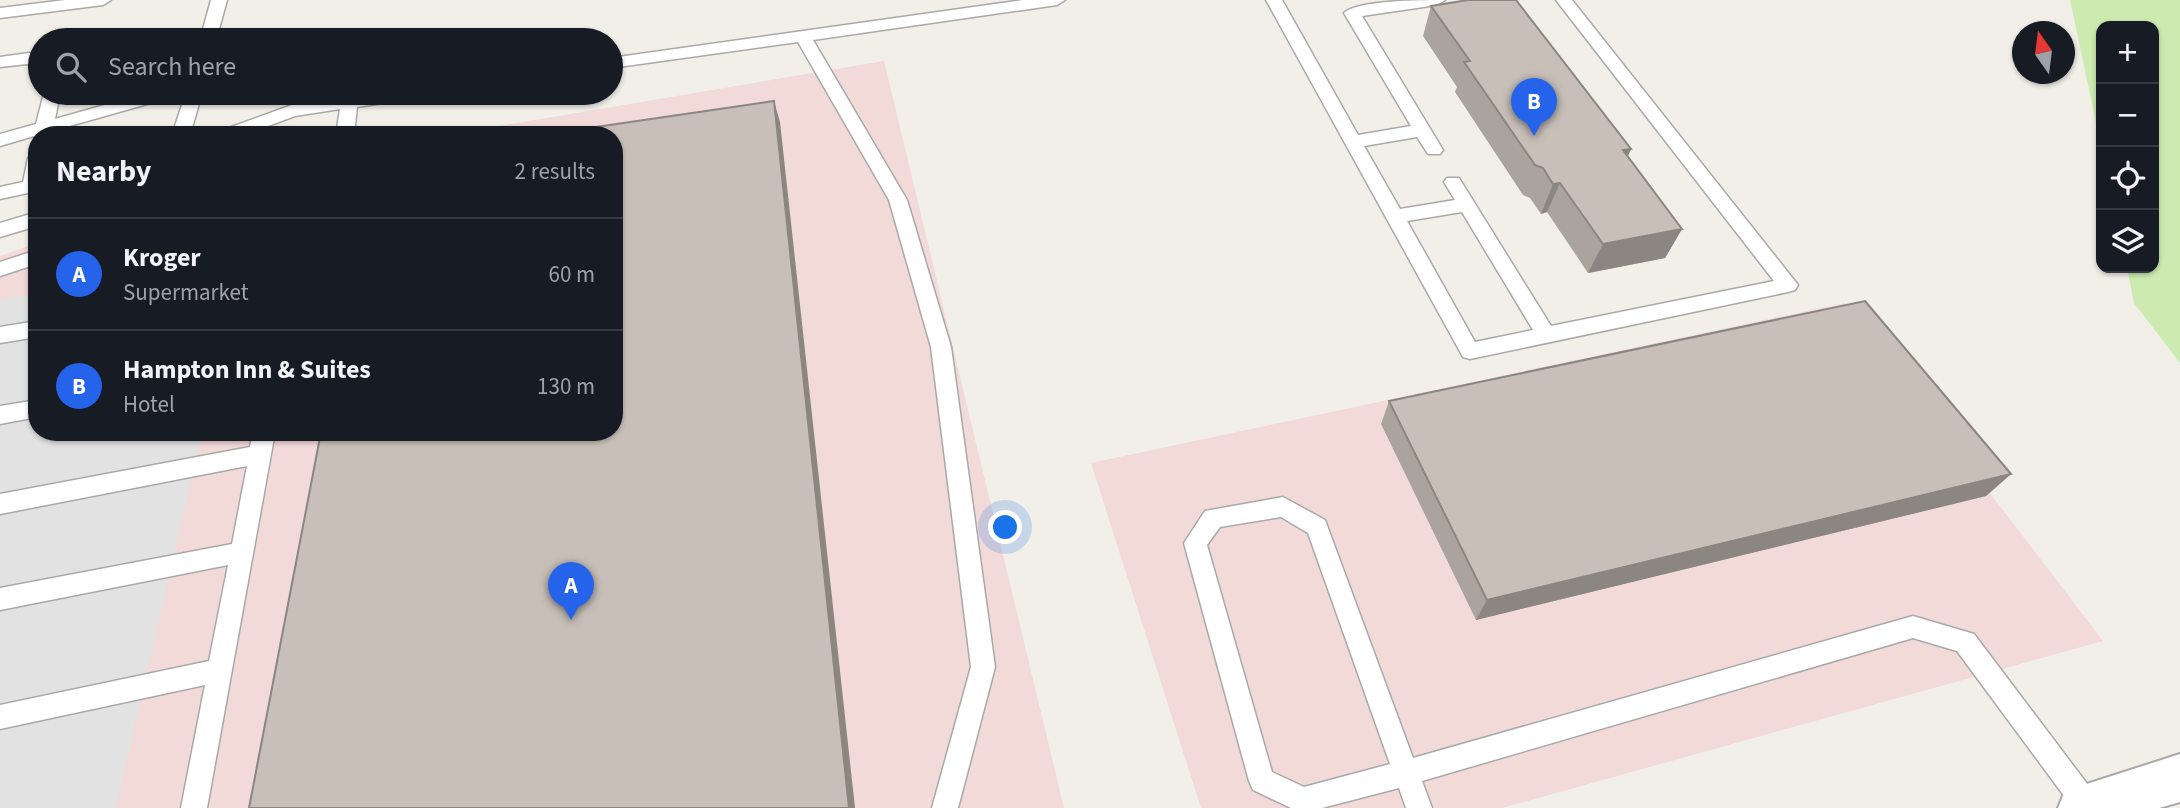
<!DOCTYPE html>
<html lang="en">
<head>
<meta charset="utf-8">
<style>
	body { margin:0; font-family:"Source Sans 3",sans-serif; background:#242831; color:#f1f3f6 }
	.controls { position:absolute; right:21px; top:21px; display:grid; overflow:hidden; border-radius:14px; box-shadow:0 2px 5px #0004 }
	.controls button { width:63px; height:63px; display:grid; place-items:center; padding:0; border:0; border-bottom:2px solid #363941; background:#171b24; color:#f1f3f6; font:35px sans-serif }
	.compass { position:absolute; left:2012px; top:21px; width:63px; height:63px; border-radius:50%; background:#171b24; box-shadow:0 2px 5px #0004; rotate:346deg }
	.you { position:absolute; left:1006px; top:528px; width:24px; height:24px; margin:-18px; border:5px solid #fff; border-radius:50%; background:#1a73e8; box-shadow:0 0 0 10px #1a73e833 }
	.badge { display:grid; place-items:center; width:46px; height:46px; border-radius:50%; background:#2563eb; color:#fff; font-size:23px; font-weight:700 }
	.pin { position:absolute; translate:-50% -58px; filter:drop-shadow(0 2px 4px #0008) }
	.pin::after { content:''; position:absolute; top:37px; width:24px; height:21px; background:inherit; clip-path:polygon(0 0,100% 0,50% 100%) }
	.list { margin:0; padding:0; list-style:none }
	h2 { display:flex; justify-content:space-between; align-items:center; height:91px; margin:0; padding:0 28px; font-size:30px }
	h2 small { font-size:23px; font-weight:400; color:#9ea1a6 }
	.list li { display:grid; grid-template-columns:46px 1fr auto; gap:21px; align-items:center; box-sizing:border-box; height:112px; padding:0 28px; border-top:2px solid #363941 }
	.list b { display:block; font-size:26px; white-space:nowrap }
	.list p { margin:0; font-size:23px; white-space:nowrap; color:#9ea1a6 }
	.list em { font-size:23px; font-style:normal; color:#9ea1a6 }
	.icon { flex:none; width:38px; height:38px; fill:none; stroke:currentColor; stroke-width:2; stroke-linecap:round; stroke-linejoin:round }
	.map { position:relative; flex:none; width:2180px; height:808px; overflow:hidden }
	.search { position:absolute; background:#171b24; box-shadow:0 2px 5px #0004; left:28px; top:28px; width:595px; height:77px; display:flex; align-items:center; gap:18px; box-sizing:border-box; padding:0 24px; border-radius:38px; color:#9ea1a6; font-size:26px }
	.panel { position:absolute; background:#171b24; box-shadow:0 2px 5px #0004; left:28px; top:126px; width:595px; height:315px; border-radius:28px }
	.map>svg:first-child { display:block }
	.commercial { fill:#f2dad9 }
	.grass { fill:#cdebb0 }
	.parking { fill:#e2e2e2 }
	.lines { fill:none; stroke-linecap:round; stroke-linejoin:round }
	.lane-casing { stroke:#a9a9a9; stroke-width:3 }
	.street-casing { stroke:#a9a9a9; stroke-width:4 }
	.lane { fill:#fff; fill-rule:evenodd }
	.street { fill:#fff; fill-rule:evenodd }
	.wall { fill:#aba49e }
	.shaded-wall { fill:#8b8681 }
	.building { fill:#c7bfb8; stroke:#8b8681; stroke-width:2 }
</style>
</head>
<body>
<div class="map">
<svg width="2180" height="808" viewBox="0 0 2180 808">
	<rect width="100%" height="100%" fill="#f2efe9"/>
	<!-- commercial -->
	<g class="commercial">
		<polygon points="884,61 1064,808 0,808 0,256 37,243 37,432 614,432 614,135 446,135"/>
		<polygon points="1845,303 2103,641 1502,808 1201,808 1091,463"/>
	</g>
	<!-- grass -->
	<polygon class="grass" points="2070,0 2180,0 2180,363 2134,303 2127,268 2154,268 2154,26 2101,26 2101,146"/>
	<!-- parking -->
	<polygon class="parking" points="37,293 37,432 202,432 116,808 0,808 0,299"/>
	<g class="lines">
		<defs>
			<g id="lane">
				<polygon points="65,0 111,0 103,5 0,18 0,8"/>
				<polygon points="211,0 227,0 216,40 200,40"/>
				<polygon points="1023,0 1065,0 1057,5 813,40 907,200 951,347 995,667 958,808 932,808 971,667 931,347 889,200 798,42 611,68 611,58"/>
				<path d="M1266,0H1282L1358,135L1411,126L1344,13C1357,0 1425,0 1445,0L1437,5L1362,16L1443,150L1440,154H1428L1417,137L1364,146L1400,209L1455,200L1444,182L1447,178H1459L1551,326L1774,281L1556,0H1572L1798,285L1795,290L1788,292L1470,359L1463,357ZM1462,212L1533,330L1475,342L1407,221Z"/>
				<polygon points="29,53 40,57 40,68 27,64 0,67 0,57"/>
				<polygon points="44,93 60,93 55,119 147,93 174,93 172,97 52,131 51,135 37,135 37,139 34,136 0,146 0,134 36,124"/>
				<polygon points="186,93 202,93 190,135 172,135"/>
				<polygon points="374,93 417,93 409,99 357,107 354,135 336,135 340,109 295,116 244,135 217,135 220,131 292,105"/>
				<polygon points="37,152 37,191 0,199 0,187 23,182 28,158"/>
				<polygon points="37,212 37,226 0,237 0,223"/>
				<polygon points="37,250 37,264 0,276 0,262"/>
				<polygon points="37,321 37,337 0,343 0,327"/>
				<polygon points="37,400 37,417 0,424 0,406"/>
				<polygon points="253,432 275,432 207,808 181,808 205,685 0,729 0,705 209,661 228,565 0,610 0,588 232,544 247,466 0,514 0,494 250,447"/>
				<path d="M1283,497L1325,520L1413,758L1913,616L1974,634L2097,797L2101,806L2073,808L1957,651L1913,638L1422,781L1432,808H1406L1399,788L1322,808H1291L1253,790L1249,781L1184,543L1205,511ZM1281,517L1308,533L1390,764L1304,787L1272,772L1207,545L1220,527Z"/>
			</g>
			<polygon id="street" points="2180,754 2180,802 2159,808 2058,808 2065,791"/>
		</defs>
		<!-- lane casing -->
		<use href="#lane" class="lane-casing"/>
		<!-- street casing -->
		<use href="#street" class="street-casing"/>
		<!-- lane -->
		<use href="#lane" class="lane"/>
		<!-- street -->
		<use href="#street" class="street"/>
	</g>
	<!-- wall -->
	<g class="wall">
		<polygon points="1431,6 1631,149 1628,156 1682,229 1665,258 1588,273 1547,212 1541,214 1530,198 1523,195 1455,92 1457,87 1423,36"/>
		<polygon points="1389,401 2011,474 1986,496 1476,620 1381,424"/>
	</g>
	<!-- shaded-wall -->
	<g class="shaded-wall">
		<polygon points="774,101 780,122 855,808 849,808"/>
		<polygon points="1631,149 1617,179 1623,150"/>
		<polygon points="1560,183 1547,212 1541,214 1553,184"/>
		<polygon points="1682,229 1665,258 1588,273 1603,244"/>
		<polygon points="2011,474 1986,496 1476,620 1487,600"/>
	</g>
	<!-- building -->
	<g class="building">
		<polygon points="1468,0 1516,0 1631,149 1623,150 1682,229 1603,244 1560,183 1553,184 1543,168 1535,165 1464,62 1470,61 1431,6"/>
		<polygon points="774,101 849,808 249,808 321,432 614,432 614,135 541,135"/>
		<polygon points="1865,301 2011,474 1487,600 1389,401"/>
	</g>
</svg>
<div class="controls">
<button>+</button>
<button>−</button>
<button><svg class="icon" aria-label="locate" viewBox="0 0 24 24"><circle cx="12" cy="12" r="6"/><path d="M12 2v4M12 18v4M2 12h4M18 12h4"/></svg></button>
<button><svg class="icon" aria-label="layers" viewBox="0 0 24 24"><path d="M12 4l9 5-9 5-9-5zM3 14l9 5 9-5"/></svg></button>
</div>
<svg class="compass" viewBox="-18 -18 36 36"><path d="M0-13l5 13h-10z" fill="#e53935"/><path d="M0 13l5-13h-10z" fill="#9ea1a6"/></svg>
<div class="you"></div>
<div class="pin badge" style="left:571px;top:620px">A</div>
<div class="pin badge" style="left:1534px;top:136px">B</div>
<div class="search"><svg class="icon" aria-label="search" viewBox="0 0 24 24"><circle cx="10" cy="10" r="6"/><path d="M15 15l6 6"/></svg>Search here</div>
<section class="panel">
<h2>Nearby<small>2 results</small></h2>
<ul class="list">
<li><span class="badge">A</span><div><b>Kroger</b><p>Supermarket</p></div><em>60 m</em></li>
<li><span class="badge">B</span><div><b>Hampton Inn &amp; Suites</b><p>Hotel</p></div><em>130 m</em></li>
</ul>
</section>
</div>
</body>
</html>
